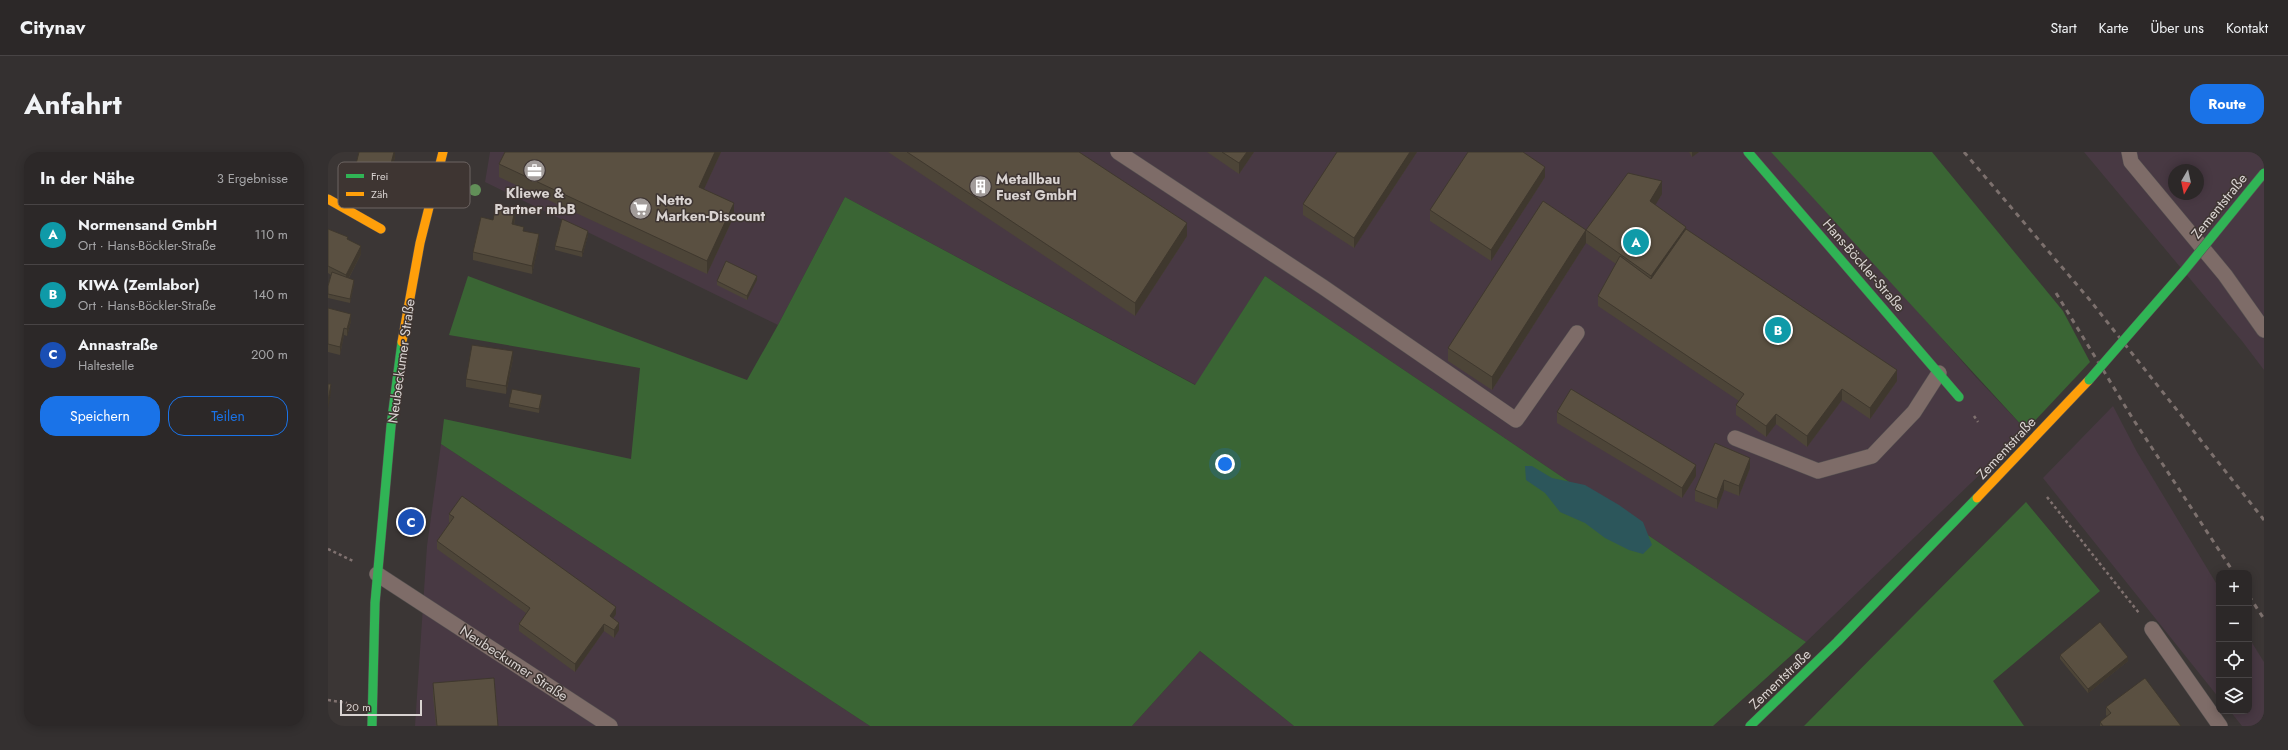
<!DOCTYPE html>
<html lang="de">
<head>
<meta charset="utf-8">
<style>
	body { margin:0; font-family:Jost,sans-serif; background:#343030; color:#f1f3f6 }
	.controls { position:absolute; right:12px; bottom:12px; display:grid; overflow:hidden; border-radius:8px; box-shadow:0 2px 10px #0003 }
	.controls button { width:36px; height:36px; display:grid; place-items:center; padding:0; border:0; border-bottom:1px solid #484445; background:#2c2828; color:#f1f3f6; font:20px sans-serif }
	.compass { position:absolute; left:1840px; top:12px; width:36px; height:36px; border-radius:50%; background:#2c2828; box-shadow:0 2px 10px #0003; rotate:189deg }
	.scale { position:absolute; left:12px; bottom:10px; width:82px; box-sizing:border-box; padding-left:4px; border:2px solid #d9d3d1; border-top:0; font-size:11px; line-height:14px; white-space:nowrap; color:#d9d3d1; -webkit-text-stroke:3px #3e3532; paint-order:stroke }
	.you { position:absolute; left:897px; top:312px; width:14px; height:14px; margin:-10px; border:3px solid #fff; border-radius:50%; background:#1a73e8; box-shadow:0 0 0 6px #1a73e833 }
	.badge { display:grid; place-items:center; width:26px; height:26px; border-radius:50%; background:#1a73e8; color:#fff; font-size:13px; font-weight:700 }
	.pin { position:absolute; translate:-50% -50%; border:2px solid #fff; box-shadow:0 1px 4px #0006 }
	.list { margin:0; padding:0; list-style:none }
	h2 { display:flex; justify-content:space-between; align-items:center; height:52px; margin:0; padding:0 16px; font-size:17px }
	h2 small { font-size:13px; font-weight:400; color:#a6a6a8 }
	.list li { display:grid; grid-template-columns:26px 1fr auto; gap:12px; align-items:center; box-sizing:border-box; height:60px; padding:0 16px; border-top:1px solid #484445 }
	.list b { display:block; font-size:15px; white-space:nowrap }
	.list p { margin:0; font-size:13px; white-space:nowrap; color:#a6a6a8 }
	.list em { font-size:13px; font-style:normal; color:#a6a6a8 }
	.actions { display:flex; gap:8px; padding:12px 16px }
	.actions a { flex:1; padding:9px 0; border:1px solid #1a73e8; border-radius:16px; text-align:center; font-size:14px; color:#1a73e8 }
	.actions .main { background:#1a73e8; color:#fff }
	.icon { flex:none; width:22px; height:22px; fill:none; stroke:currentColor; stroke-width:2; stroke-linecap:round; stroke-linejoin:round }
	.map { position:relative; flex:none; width:1936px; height:574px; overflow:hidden; border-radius:16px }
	header { display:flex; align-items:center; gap:24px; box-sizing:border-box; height:56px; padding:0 20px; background:#2c2828; border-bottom:1px solid #484445 }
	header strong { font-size:19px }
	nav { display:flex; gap:22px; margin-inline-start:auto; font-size:14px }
	.intro { display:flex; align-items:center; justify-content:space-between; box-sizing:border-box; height:96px; padding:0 24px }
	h1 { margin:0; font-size:28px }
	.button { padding:10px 18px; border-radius:16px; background:#1a73e8; color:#fff; font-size:14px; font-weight:700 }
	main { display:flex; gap:24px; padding:0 24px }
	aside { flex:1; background:#2c2828; border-radius:16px; box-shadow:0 2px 10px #0003 }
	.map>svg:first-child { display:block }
	.commercial { fill:#483943; fill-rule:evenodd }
	.green { fill:#3a6534 }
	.water { fill:#2c565b }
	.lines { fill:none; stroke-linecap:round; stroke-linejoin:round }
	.lane-casing { stroke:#575352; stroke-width:16 }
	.fast-casing { stroke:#575352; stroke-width:10 }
	.slow-casing { stroke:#575352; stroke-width:10 }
	.path { stroke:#807270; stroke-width:2.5; stroke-dasharray:3 3; stroke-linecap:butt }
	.lane { stroke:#7e6c68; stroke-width:15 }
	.fast { stroke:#30b455; stroke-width:9 }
	.slow { stroke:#ff9f0a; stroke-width:9 }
	.rail { stroke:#7c706d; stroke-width:3; stroke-dasharray:5 5; stroke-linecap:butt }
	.fast-bridge-casing { stroke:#575352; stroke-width:10; stroke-linecap:butt }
	.fast-bridge { stroke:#30b455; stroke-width:9 }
	.tree { fill:#618f58 }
	.wall { fill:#4d4538 }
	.shaded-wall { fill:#3f382e }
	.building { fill:#5a5041; stroke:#3f382e }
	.labels { text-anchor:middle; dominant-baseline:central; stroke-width:3; stroke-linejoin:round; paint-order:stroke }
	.poi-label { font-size:14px; font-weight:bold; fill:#d9d3d1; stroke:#3e3532; text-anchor:start }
	.street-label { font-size:14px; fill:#d9d3d1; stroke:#3e3532 }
	.key { fill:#3e3532; stroke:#6c6462; stroke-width:1 }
	.key-label { font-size:11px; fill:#d9d3d1 }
</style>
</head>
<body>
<header>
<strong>Citynav</strong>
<nav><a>Start</a><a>Karte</a><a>Über uns</a><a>Kontakt</a></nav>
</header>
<div class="intro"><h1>Anfahrt</h1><a class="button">Route</a></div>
<main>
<aside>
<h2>In der Nähe<small>3 Ergebnisse</small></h2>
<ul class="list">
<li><span class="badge" style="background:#0f9aa8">A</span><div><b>Normensand GmbH</b><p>Ort · Hans-Böckler-Straße</p></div><em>110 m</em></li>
<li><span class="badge" style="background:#0f9aa8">B</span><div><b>KIWA (Zemlabor)</b><p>Ort · Hans-Böckler-Straße</p></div><em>140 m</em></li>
<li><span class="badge" style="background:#1a4fb4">C</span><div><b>Annastraße</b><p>Haltestelle</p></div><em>200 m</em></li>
</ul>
<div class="actions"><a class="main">Speichern</a><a>Teilen</a></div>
</aside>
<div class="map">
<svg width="1936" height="574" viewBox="0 0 1936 574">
	<rect width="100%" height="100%" fill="#3b3635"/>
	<!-- commercial -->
	<g class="commercial">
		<polygon points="162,0 1452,0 1646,223 1698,278 1478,490 937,124 868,233 517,45 450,173 157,30"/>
		<path d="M1756,0H1936V218L1914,189ZM1846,18H1870V42H1846Z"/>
		<polygon points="1785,254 1809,300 1891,436 1891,546 1715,326"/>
		<polygon points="113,292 542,574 87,574 99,394"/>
		<polygon points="1921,486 1936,510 1936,574 1914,574 1902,559 1921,559"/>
		<polygon points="872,499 966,574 804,574"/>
	</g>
	<!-- green -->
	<g class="green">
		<polygon points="1443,0 1604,0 1735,159 1762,210 1698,278"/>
		<polygon points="517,45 867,233 937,124 1478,490 1385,574 966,574 872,499 804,574 542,574 113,292 116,267 303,307 312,216 121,183 140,124 419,228 450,173"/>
		<polygon points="1698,350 1772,439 1665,529 1696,574 1476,574"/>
	</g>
	<!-- water -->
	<polygon class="water" points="1197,314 1204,314 1224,326 1257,333 1291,353 1315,370 1324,393 1315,402 1301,398 1277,386 1257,371 1232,360 1217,341 1198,328"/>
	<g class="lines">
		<defs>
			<g id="lane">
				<polyline points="790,0 995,135 1188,268 1249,181"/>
				<polyline points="1801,0 1803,10 1897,123 1936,178"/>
				<polyline points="1407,286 1490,319 1544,304 1586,260 1611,221"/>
				<polyline points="49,422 282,574"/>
				<polyline points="1824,477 1892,574"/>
			</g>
			<g id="fast">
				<polyline points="1420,0 1631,245"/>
				<polyline points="44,574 47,451 63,274 74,190"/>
				<polyline points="1422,574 1509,490 1649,346"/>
			</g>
			<g id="slow">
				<polyline points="0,47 53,77"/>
				<polyline points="74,190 92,91 115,0"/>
				<polyline points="1649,346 1761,228"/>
			</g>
		</defs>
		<!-- lane casing -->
		<use href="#lane" class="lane-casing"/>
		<!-- fast casing -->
		<use href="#fast" class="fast-casing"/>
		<!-- slow casing -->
		<use href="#slow" class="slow-casing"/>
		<!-- path -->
		<g class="path">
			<polyline points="1646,264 1650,270"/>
			<polyline points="1719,345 1811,461"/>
			<polyline points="0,397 25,409"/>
			<polyline points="0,548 19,551"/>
		</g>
		<!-- lane -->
		<use href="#lane" class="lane"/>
		<!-- fast -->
		<use href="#fast" class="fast"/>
		<!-- slow -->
		<use href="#slow" class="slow"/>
		<!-- rail -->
		<g class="rail">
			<polyline points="1636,0 1761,147 1936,368"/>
			<polyline points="1728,141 1805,267 1906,421"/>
			<polyline points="1921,444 1936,467"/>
		</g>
		<defs>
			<polyline id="fast-bridge" points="1761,228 1856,119 1936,21"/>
		</defs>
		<!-- fast-bridge casing -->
		<use href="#fast-bridge" class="fast-bridge-casing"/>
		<!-- fast-bridge -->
		<use href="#fast-bridge" class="fast-bridge"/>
	</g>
	<!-- trees -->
	<circle class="tree" cx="147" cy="38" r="6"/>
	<!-- wall -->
	<g class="wall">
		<polygon points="67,0 67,5 56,45 24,35 24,28"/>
		<polygon points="177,0 393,0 376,37 406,64 379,122 171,25 171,12"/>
		<polygon points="560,0 751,0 859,84 807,164"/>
		<polygon points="879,0 926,0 911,22"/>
		<polygon points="1089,0 1026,96 975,63 975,52"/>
		<polygon points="1361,0 1371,0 1364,5"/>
		<polygon points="1217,25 1163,109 1102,69 1102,58"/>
		<polygon points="1334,42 1327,53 1358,77 1569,229 1542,267 1514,248 1479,295 1448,272 1438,285 1408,263 1408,253 1411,249 1270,154 1270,144 1288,112 1258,91 1164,238 1120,209 1120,196 1258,78"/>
		<polygon points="187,66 186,73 196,79 211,90 204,122 145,108 145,100 165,68"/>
		<polygon points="0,77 20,87 33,102 21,126 26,132 22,151 0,146 0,134 3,123 0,121"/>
		<polygon points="260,83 254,105 227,98 227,94"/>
		<polygon points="429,128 419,148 389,133 389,129"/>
		<polygon points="0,156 23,169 19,184 16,183 12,203 0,200"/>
		<polygon points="185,207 178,242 138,235 138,227"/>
		<polygon points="214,247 211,261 181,255 181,251"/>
		<polygon points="1229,260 1368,324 1354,346 1229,271"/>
		<polygon points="1422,316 1411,344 1396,338 1389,357 1367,349 1367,338"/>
		<polygon points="121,362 288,462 285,466 291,478 286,486 276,479 247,520 191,479 191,472 198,461 109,397 109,389 122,370 121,370"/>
		<polygon points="1732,503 1800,509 1760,541 1732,507"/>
		<polygon points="105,531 170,574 108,574 105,544"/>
		<polygon points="1778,555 1853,574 1772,574 1772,570 1779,564 1778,563"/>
	</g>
	<!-- shaded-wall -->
	<g class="shaded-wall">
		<polygon points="66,0 67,0 67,5 56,45 56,38"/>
		<polygon points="387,0 393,0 371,48 371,35"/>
		<polygon points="919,0 926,0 911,22 911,11"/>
		<polygon points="1082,0 1089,0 1026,96 1026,86"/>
		<polygon points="1364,0 1371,0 1364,5"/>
		<polygon points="1217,15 1217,25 1163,109 1163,98"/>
		<polygon points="1334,29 1334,42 1322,62 1322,49"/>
		<polygon points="406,51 406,64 379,122 379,109"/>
		<polygon points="187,58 187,66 184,80 184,72"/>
		<polygon points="859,71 859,84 807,164 807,151"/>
		<polygon points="1358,75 1358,88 1323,137 1323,124"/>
		<polygon points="1258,78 1258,91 1164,238 1164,225"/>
		<polygon points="260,79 260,83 254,105 254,100"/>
		<polygon points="211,82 211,90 204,122 204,114"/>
		<polygon points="33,94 33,102 18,131 18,123"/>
		<polygon points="429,124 429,128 419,148 419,144"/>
		<polygon points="26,128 26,132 22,151 22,147"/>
		<polygon points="23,162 23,169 19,184 19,177"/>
		<polygon points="16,176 16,183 12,203 12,195"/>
		<polygon points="185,199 185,207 178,242 178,234"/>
		<polygon points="1569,218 1569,229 1542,267 1542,256"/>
		<polygon points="3,232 3,240 0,257 0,249"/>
		<polygon points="1514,237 1514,248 1479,295 1479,284"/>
		<polygon points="214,243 214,247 211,261 211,257"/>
		<polygon points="1448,262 1448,272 1438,285 1438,274"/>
		<polygon points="1422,306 1422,316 1411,344 1411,334"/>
		<polygon points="1368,313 1368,324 1354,346 1354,336"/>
		<polygon points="1396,328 1396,338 1389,357 1389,347"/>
		<polygon points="288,455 288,462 282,471 282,464"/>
		<polygon points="291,471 291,478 286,486 286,478"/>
		<polygon points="276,472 276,479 247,520 247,512"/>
		<polygon points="1800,505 1800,509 1760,541 1760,537"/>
	</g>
	<!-- building -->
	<g class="building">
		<polygon points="31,0 66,0 56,38 24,28"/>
		<polygon points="177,0 387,0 371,35 406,51 379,109 171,12"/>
		<polygon points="579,0 751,0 859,71 807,151"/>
		<polygon points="894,0 919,0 911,11"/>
		<polygon points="1009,0 1082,0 1026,86 975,52"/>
		<polygon points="1140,0 1195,0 1217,15 1163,98 1102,58"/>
		<polygon points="1300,21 1334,29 1322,49 1358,75 1323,124 1258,78"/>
		<polygon points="1215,49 1258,78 1164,225 1120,196"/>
		<polygon points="168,53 187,58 184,72 196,75 195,79 211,82 204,114 145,100 153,65 165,68"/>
		<polygon points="234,67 260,79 254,100 227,94"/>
		<polygon points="0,77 20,85 19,87 33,94 18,123 0,114"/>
		<polygon points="1358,77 1569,218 1542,256 1514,237 1479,284 1448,262 1438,274 1408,253 1416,242 1270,144 1292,104 1323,127"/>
		<polygon points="398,109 429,124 419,144 389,129"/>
		<polygon points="4,120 26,128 22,147 0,142 0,134"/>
		<polygon points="0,156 23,162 19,177 16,176 12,195 0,192"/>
		<polygon points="144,193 185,199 178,234 138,227"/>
		<polygon points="0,232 3,232 0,249"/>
		<polygon points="184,237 214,243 211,257 181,251"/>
		<polygon points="1243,237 1368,313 1354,336 1229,260"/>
		<polygon points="1387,291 1422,306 1411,334 1396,328 1389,347 1367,338"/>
		<polygon points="134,344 288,455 282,464 291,471 286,478 276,472 247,512 191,472 202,456 109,389 126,365 121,362"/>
		<polygon points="1772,470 1800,505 1760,537 1732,503"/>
		<polygon points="166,526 170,574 109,574 105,531"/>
		<polygon points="1817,526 1853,574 1775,574 1772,570 1783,561 1778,555"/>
	</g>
	<!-- icons -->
	<defs>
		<symbol id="office-disc" viewBox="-11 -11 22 22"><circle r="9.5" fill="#a29c9a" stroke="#3e3532"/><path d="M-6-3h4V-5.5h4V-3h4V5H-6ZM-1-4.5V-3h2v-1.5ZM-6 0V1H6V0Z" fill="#fff"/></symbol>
		<symbol id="building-disc" viewBox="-11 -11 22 22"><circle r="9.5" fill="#a29c9a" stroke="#3e3532"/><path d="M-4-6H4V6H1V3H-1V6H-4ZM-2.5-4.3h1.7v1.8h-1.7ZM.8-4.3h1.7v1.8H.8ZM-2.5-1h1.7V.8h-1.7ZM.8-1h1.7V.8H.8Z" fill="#fff"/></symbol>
		<symbol id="supermarket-disc" viewBox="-11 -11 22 22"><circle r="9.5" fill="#a29c9a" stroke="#3e3532"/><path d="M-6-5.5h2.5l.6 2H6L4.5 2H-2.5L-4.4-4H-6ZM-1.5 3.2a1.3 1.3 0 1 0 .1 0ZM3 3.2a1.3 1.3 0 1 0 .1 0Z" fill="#fff"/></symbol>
	</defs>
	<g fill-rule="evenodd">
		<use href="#office-disc" x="194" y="6" width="25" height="25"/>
		<use href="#building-disc" x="640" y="22" width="25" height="25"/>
		<use href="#supermarket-disc" x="300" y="44" width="25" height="25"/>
	</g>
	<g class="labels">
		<!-- poi labels -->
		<g class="poi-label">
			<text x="668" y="27">Metallbau<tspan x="668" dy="16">Fuest GmbH</tspan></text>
			<text x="207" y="41" text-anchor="middle">Kliewe &amp;<tspan x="207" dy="16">Partner mbB</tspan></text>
			<text x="328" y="48">Netto<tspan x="328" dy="16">Marken-Discount</tspan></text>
		</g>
		<!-- street labels -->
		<g class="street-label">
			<text transform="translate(1891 54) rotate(-51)">Zementstraße</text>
			<text transform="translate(1536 113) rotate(49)">Hans-Böckler-Straße</text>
			<text transform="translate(73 209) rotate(-82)">Neubeckumer Straße</text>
			<text transform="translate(1678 296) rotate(-47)">Zementstraße</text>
			<text transform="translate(186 511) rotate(33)">Neubeckumer Straße</text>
			<text transform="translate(1452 527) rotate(-44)">Zementstraße</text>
		</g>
	</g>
	<!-- legend -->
	<rect x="10" y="10" width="132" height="46" rx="6" class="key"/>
	<rect x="18" y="22" width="18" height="4" fill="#30b455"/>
	<rect x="18" y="40" width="18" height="4" fill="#ff9f0a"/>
	<g class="key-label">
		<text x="43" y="28">Frei</text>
		<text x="43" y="46">Zäh</text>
	</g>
</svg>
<div class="controls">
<button>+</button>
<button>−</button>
<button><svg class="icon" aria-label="locate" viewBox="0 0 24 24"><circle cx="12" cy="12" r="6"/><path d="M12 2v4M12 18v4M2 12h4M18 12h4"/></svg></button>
<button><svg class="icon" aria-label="layers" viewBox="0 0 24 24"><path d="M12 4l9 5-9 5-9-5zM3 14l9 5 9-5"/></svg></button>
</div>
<svg class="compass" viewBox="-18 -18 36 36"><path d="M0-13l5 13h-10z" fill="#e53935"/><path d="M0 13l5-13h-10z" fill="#a6a6a8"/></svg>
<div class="scale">20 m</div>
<div class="you"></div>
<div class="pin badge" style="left:1308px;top:90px;background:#0f9aa8">A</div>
<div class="pin badge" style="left:1450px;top:178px;background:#0f9aa8">B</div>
<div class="pin badge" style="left:83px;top:370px;background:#1a4fb4">C</div>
</div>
</main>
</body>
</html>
